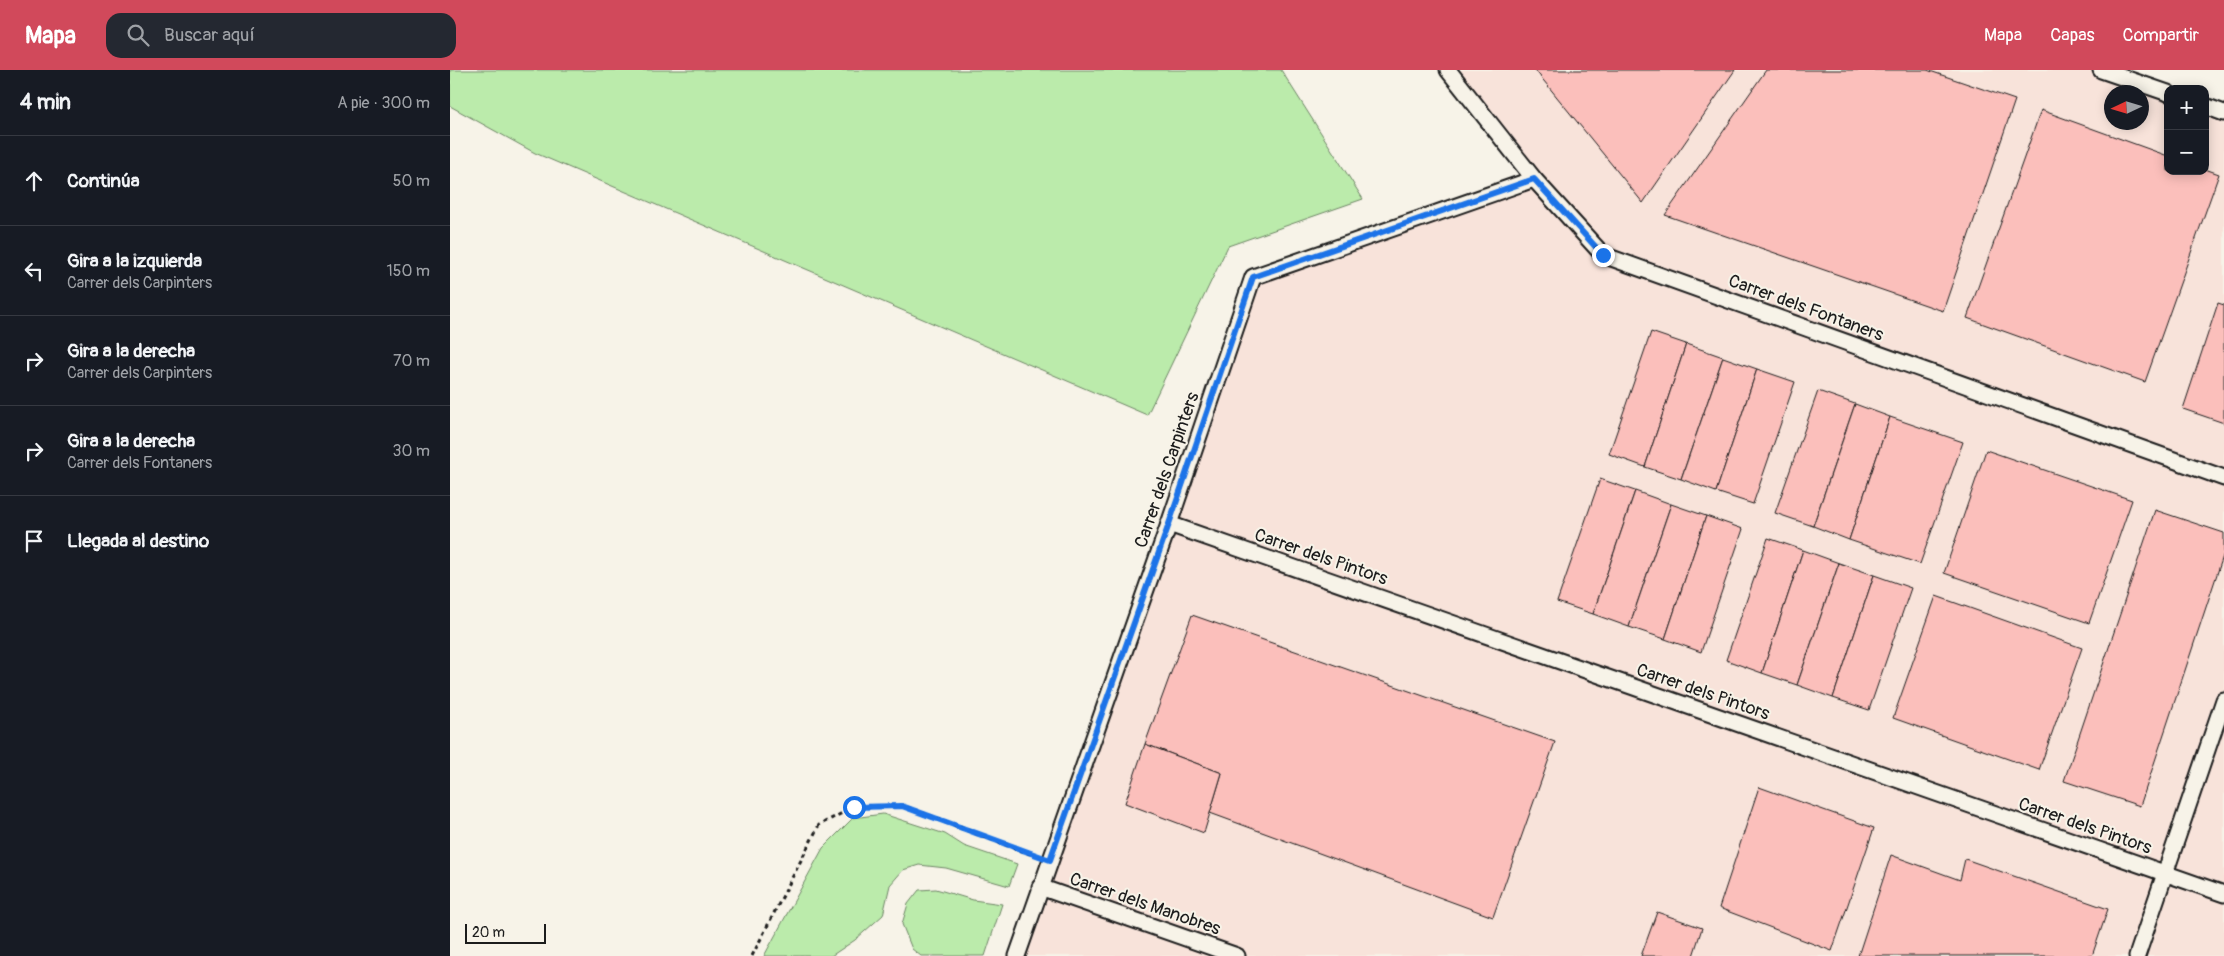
<!DOCTYPE html>
<html lang="es">
<head>
<meta charset="utf-8">
<style>
	body { margin:0; font-family:Pangolin,sans-serif; background:#242831; color:#f1f3f6 }
	.controls { position:absolute; right:15px; top:15px; display:grid; overflow:hidden; border-radius:10px; box-shadow:0 2px 12px #0003 }
	.controls button { width:45px; height:45px; display:grid; place-items:center; padding:0; border:0; border-bottom:1px solid #363941; background:#171b24; color:#f1f3f6; font:25px sans-serif }
	.compass { position:absolute; left:1654px; top:15px; width:45px; height:45px; border-radius:50%; background:#171b24; box-shadow:0 2px 12px #0003; rotate:266deg }
	.scale { position:absolute; left:15px; bottom:12px; width:81px; box-sizing:border-box; padding-left:5px; border:2px solid #1c1c1c; border-top:0; font-size:14px; line-height:18px; white-space:nowrap; color:#1c1c1c; -webkit-text-stroke:4px #f7f3e8; paint-order:stroke }
	.stop { position:absolute; width:15px; height:15px; margin:-11px; border:4px solid #1a73e8; border-radius:50%; background:#fff }
	.stop.end { background:#1a73e8; border-color:#fff; box-shadow:0 1px 5px #0008 }
	.list { margin:0; padding:0; list-style:none }
	h2 { display:flex; justify-content:space-between; align-items:center; height:65px; margin:0; padding:0 20px; font-size:21px }
	h2 small { font-size:16px; font-weight:400; color:#9ea1a6 }
	.list li { display:grid; grid-template-columns:32px 1fr auto; gap:15px; align-items:center; box-sizing:border-box; height:90px; padding:0 20px; border-top:1px solid #363941 }
	.list b { display:block; font-size:19px; white-space:nowrap }
	.list p { margin:0; font-size:16px; white-space:nowrap; color:#9ea1a6 }
	.list em { font-size:16px; font-style:normal; color:#9ea1a6 }
	.icon { flex:none; width:28px; height:28px; fill:none; stroke:currentColor; stroke-width:2; stroke-linecap:round; stroke-linejoin:round }
	.map { position:relative; flex:none; width:1774px; height:886px; overflow:hidden }
	header { display:flex; align-items:center; gap:30px; box-sizing:border-box; height:70px; padding:0 25px; background:#d1495b; color:#fff }
	header strong { font-size:24px }
	nav { display:flex; gap:28px; margin-inline-start:auto; font-size:18px }
	.search { width:350px; height:45px; background:#242831; display:flex; align-items:center; gap:12px; box-sizing:border-box; padding:0 18px; border-radius:15px; color:#9ea1a6; font-size:19px }
	main { display:flex }
	aside { flex:1; background:#171b24 }
	.map>svg:first-child { display:block }
	.built { fill:#f8e3da; fill-rule:evenodd }
	.green { fill:#bbebab; stroke:#6c8464 }
	.building { fill:#fbbfbb; stroke:#1c1c1c }
	.lines { fill:none; stroke-linecap:round; stroke-linejoin:round }
	.lane-casing { stroke:#1c1c1c; stroke-width:19 }
	.path { stroke:#1c1c1c; stroke-width:3; stroke-dasharray:4 4; stroke-linecap:butt }
	.lane { stroke:#f7f3e8; stroke-width:15 }
	.route { stroke:#1a73e8; stroke-width:6 }
	.labels { text-anchor:middle; dominant-baseline:central; stroke-width:4; stroke-linejoin:round; paint-order:stroke }
	.street-label { font-size:18px; fill:#1c1c1c; stroke:#f7f3e8 }
</style>
</head>
<body>
<header>
<strong>Mapa</strong>
<div class="search"><svg class="icon" aria-label="search" viewBox="0 0 24 24"><circle cx="10" cy="10" r="6"/><path d="M15 15l6 6"/></svg>Buscar aquí</div>
<nav><a>Mapa</a><a>Capas</a><a>Compartir</a></nav>
</header>
<main>
<aside>
<h2>4 min<small>A pie · 300 m</small></h2>
<ul class="list">
<li><svg class="icon" aria-label="ahead" viewBox="0 0 24 24"><path d="M12 20V5M6 11l6-6 6 6"/></svg><div><b>Continúa</b></div><em>50 m</em></li>
<li><svg class="icon" aria-label="left" viewBox="0 0 24 24"><path d="M17 20v-9H6M10 6l-5 5 5 5"/></svg><div><b>Gira a la izquierda</b><p>Carrer dels Carpinters</p></div><em>150 m</em></li>
<li><svg class="icon" aria-label="right" viewBox="0 0 24 24"><path d="M7 20v-9h11M14 6l5 5-5 5"/></svg><div><b>Gira a la derecha</b><p>Carrer dels Carpinters</p></div><em>70 m</em></li>
<li><svg class="icon" aria-label="right" viewBox="0 0 24 24"><path d="M7 20v-9h11M14 6l5 5-5 5"/></svg><div><b>Gira a la derecha</b><p>Carrer dels Fontaners</p></div><em>30 m</em></li>
<li><svg class="icon" aria-label="arrive" viewBox="0 0 24 24"><path d="M6 21V4h12l-3 4 3 4H6"/></svg><div><b>Llegada al destino</b></div></li>
</ul>
</aside>
<div class="map">
<svg width="1774" height="886" viewBox="0 0 1774 886">
	<rect width="100%" height="100%" fill="#f7f3e8"/>
	<filter id="ink" filterUnits="userSpaceOnUse"><feTurbulence type="fractalNoise" baseFrequency=".02" numOctaves="2"/><feDisplacementMap in="SourceGraphic" scale="10" xChannelSelector="R" yChannelSelector="G"/><feConvolveMatrix kernelMatrix="1 2 1 2 8 2 1 2 1" color-interpolation-filters="sRGB"/></filter>
	<g filter="url(#ink)">
		<!-- built -->
		<path class="built" d="M998,0H1651L1718,23V101H1755V36L1774,43V886H567L803,207L1084,109ZM1662,22H1692V52H1662Z"/>
		<!-- green -->
		<g class="green">
			<polygon points="0,0 831,0 913,129 778,176 697,345 85,83 0,36"/>
			<polygon points="433,744 495,764 514,776 567,794 559,816 496,798 469,795 453,800 440,815 433,845 405,870 381,886 314,886 373,778 403,748"/>
			<polygon points="486,819 523,830 552,834 535,886 471,886 462,879 452,854 458,834 469,820"/>
		</g>
		<!-- building -->
		<g class="building">
			<polygon points="1085,0 1285,0 1193,133"/>
			<polygon points="1316,0 1477,0 1565,30 1493,241 1215,145"/>
			<polygon points="1591,40 1718,86 1718,101 1755,101 1755,99 1769,104 1695,312 1517,248"/>
			<polygon points="1768,233 1774,235 1774,353 1733,339"/>
			<polygon points="1201,262 1236,274 1195,397 1159,384"/>
			<polygon points="1236,274 1273,287 1231,409 1195,397"/>
			<polygon points="1273,287 1307,299 1266,422 1231,409"/>
			<polygon points="1307,299 1345,312 1303,434 1266,422"/>
			<polygon points="1368,321 1405,334 1363,456 1325,443"/>
			<polygon points="1405,334 1440,347 1399,470 1363,456"/>
			<polygon points="1440,347 1513,372 1470,494 1399,470"/>
			<polygon points="1536,380 1682,430 1639,553 1494,503"/>
			<polygon points="1150,409 1185,421 1143,544 1107,532"/>
			<polygon points="1185,421 1221,434 1179,557 1143,544"/>
			<polygon points="1221,434 1256,446 1215,569 1179,557"/>
			<polygon points="1705,440 1774,463 1774,483 1690,736 1614,711"/>
			<polygon points="1256,446 1293,459 1251,582 1215,569"/>
			<polygon points="1318,468 1353,480 1312,603 1276,590"/>
			<polygon points="1353,480 1389,493 1347,615 1312,603"/>
			<polygon points="1389,493 1424,505 1383,628 1347,615"/>
			<polygon points="1424,505 1461,518 1419,640 1383,628"/>
			<polygon points="1486,526 1632,578 1589,700 1443,648"/>
			<polygon points="742,545 1105,672 1043,847 760,743 772,703 695,674"/>
			<polygon points="695,674 772,703 754,763 675,733"/>
			<polygon points="1309,717 1424,758 1382,881 1269,838"/>
			<polygon points="1441,785 1510,810 1515,789 1658,839 1642,886 1408,886"/>
			<polygon points="1207,842 1252,858 1243,886 1191,886"/>
		</g>
		<g class="lines">
			<defs>
				<g id="lane">
					<polyline points="998,0 1084,109 1153,185 1774,408"/>
					<polyline points="1651,0 1718,23"/>
					<polyline points="1755,36 1774,43"/>
					<polyline points="719,454 1774,824"/>
					<polyline points="590,817 787,886"/>
					<polyline points="567,886 719,454 803,207 1084,109"/>
					<polyline points="1687,886 1774,630"/>
				</g>
			</defs>
			<!-- lane casing -->
			<use href="#lane" class="lane-casing"/>
			<!-- path -->
			<polyline class="path" points="302,886 369,755 404,737 453,736 581,784"/>
			<!-- lane -->
			<use href="#lane" class="lane"/>
		</g>
	</g>
	<g class="lines" filter="url(#ink)">
		<!-- route -->
		<polyline class="route" points="404,737 452,736 600,790 719,454 803,207 1084,109 1153,185"/>
	</g>
	<g class="labels">
		<!-- street labels -->
		<g class="street-label">
			<text transform="translate(1356 238) rotate(20)">Carrer dels Fontaners</text>
			<text transform="translate(717 400) rotate(-71)">Carrer dels Carpinters</text>
			<text transform="translate(871 487) rotate(19)">Carrer dels Pintors</text>
			<text transform="translate(1253 622) rotate(19)">Carrer dels Pintors</text>
			<text transform="translate(1635 756) rotate(19)">Carrer dels Pintors</text>
			<text transform="translate(695 834) rotate(19)">Carrer dels Manobres</text>
		</g>
	</g>
</svg>
<div class="controls">
<button>+</button>
<button>−</button>
</div>
<svg class="compass" viewBox="-18 -18 36 36"><path d="M0-13l5 13h-10z" fill="#e53935"/><path d="M0 13l5-13h-10z" fill="#9ea1a6"/></svg>
<div class="scale">20 m</div>
<div class="stop" style="left:404px;top:737px"></div>
<div class="stop end" style="left:1153px;top:185px"></div>
</div>
</main>
</body>
</html>
